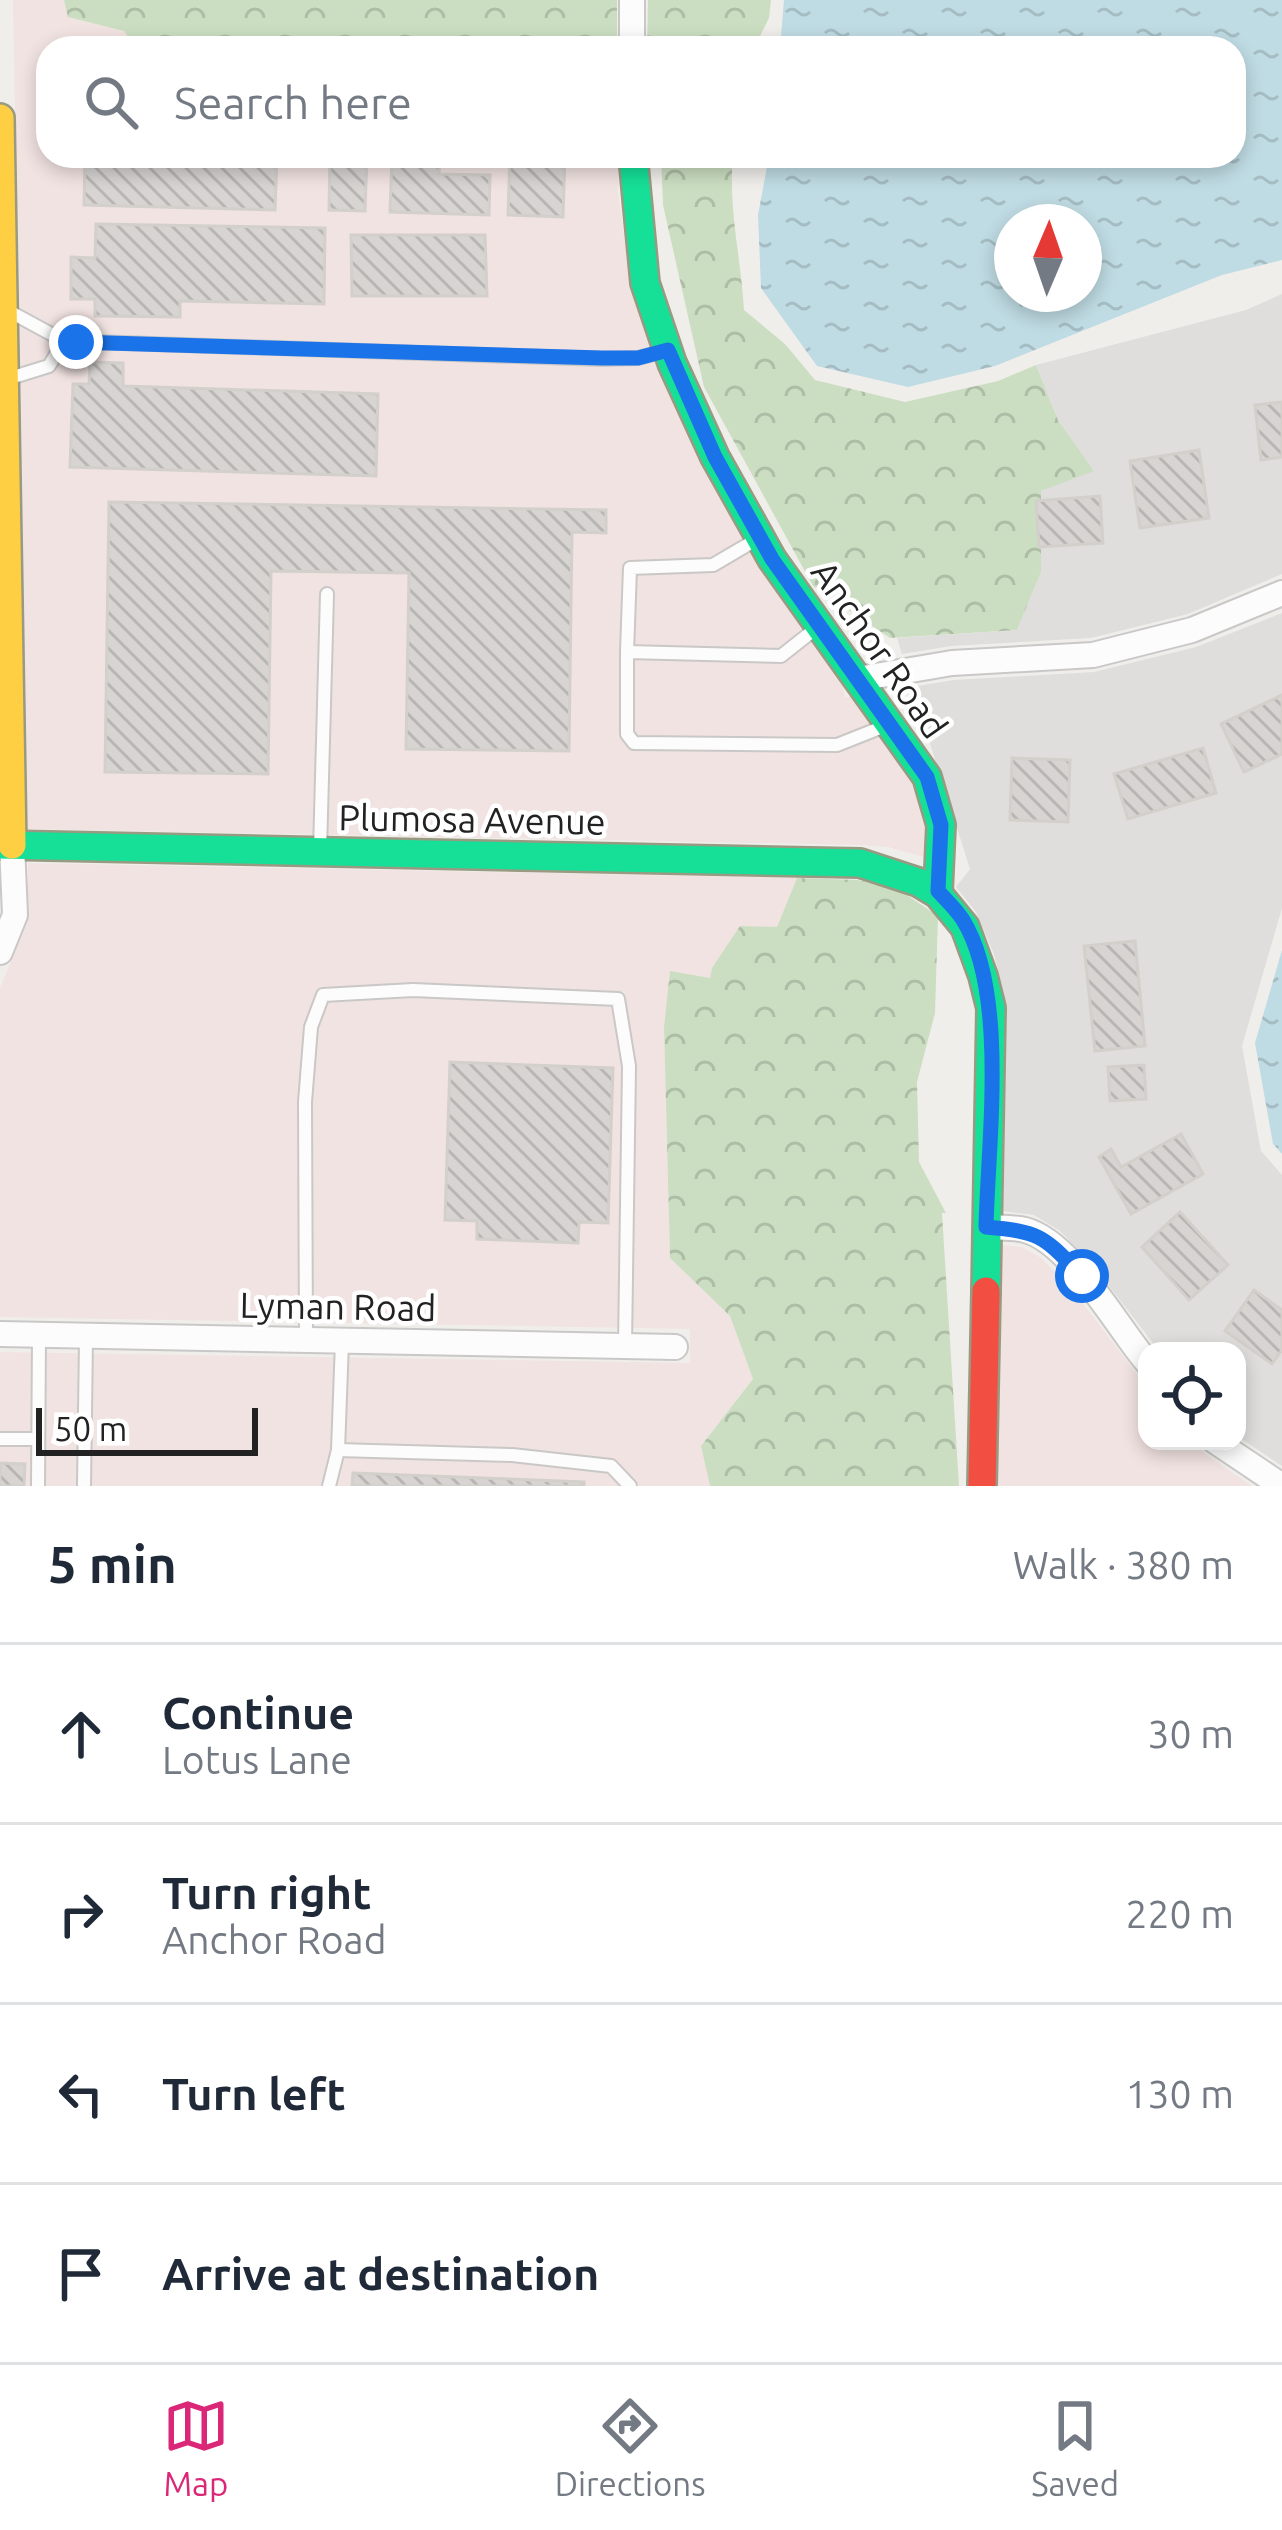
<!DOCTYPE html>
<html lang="en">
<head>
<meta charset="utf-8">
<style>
	body { margin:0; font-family:Ubuntu,sans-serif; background:#f2f2f3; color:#1f2937 }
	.controls { position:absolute; right:36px; bottom:36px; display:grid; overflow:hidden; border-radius:24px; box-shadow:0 6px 18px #0003 }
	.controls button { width:108px; height:108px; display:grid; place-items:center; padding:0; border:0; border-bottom:3px solid #e0e1e3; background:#fff; color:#1f2937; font:60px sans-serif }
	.compass { position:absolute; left:994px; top:204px; width:108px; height:108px; border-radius:50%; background:#fff; box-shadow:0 6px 18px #0003; rotate:2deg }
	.scale { position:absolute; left:36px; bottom:30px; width:222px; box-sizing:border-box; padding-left:12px; border:6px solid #222; border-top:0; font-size:33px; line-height:42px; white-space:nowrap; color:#222; -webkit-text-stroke:9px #fff; paint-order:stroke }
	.stop { position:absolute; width:36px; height:36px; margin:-27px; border:9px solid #1a73e8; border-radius:50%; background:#fff }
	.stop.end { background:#1a73e8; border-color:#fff; box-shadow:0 3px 12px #0008 }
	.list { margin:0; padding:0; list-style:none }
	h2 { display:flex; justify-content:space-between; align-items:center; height:156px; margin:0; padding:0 48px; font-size:51px }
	h2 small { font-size:39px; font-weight:400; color:#747a83 }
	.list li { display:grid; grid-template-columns:78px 1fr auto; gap:36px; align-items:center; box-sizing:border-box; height:180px; padding:0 48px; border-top:3px solid #e0e1e3 }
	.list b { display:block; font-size:45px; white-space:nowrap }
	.list p { margin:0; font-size:39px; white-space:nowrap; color:#747a83 }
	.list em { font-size:39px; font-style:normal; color:#747a83 }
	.icon { flex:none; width:66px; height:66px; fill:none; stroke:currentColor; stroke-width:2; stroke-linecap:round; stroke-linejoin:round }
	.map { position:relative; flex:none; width:1282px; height:1486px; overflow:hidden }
	.search { position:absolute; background:#fff; box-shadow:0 6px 18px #0003; left:36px; right:36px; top:36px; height:132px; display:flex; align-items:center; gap:30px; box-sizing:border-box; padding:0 42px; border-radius:36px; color:#747a83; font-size:45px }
	.sheet { height:876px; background:#fff }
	nav { display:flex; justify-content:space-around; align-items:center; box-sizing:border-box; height:168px; border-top:3px solid #e0e1e3; background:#fff; font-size:33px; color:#747a83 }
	nav a { display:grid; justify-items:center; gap:6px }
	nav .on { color:#db2777 }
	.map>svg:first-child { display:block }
	.residential { fill:#dfdedc }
	.commercial { fill:#f1e3e1 }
	.forest { fill:url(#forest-crowns) }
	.water { fill:url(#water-ripples); fill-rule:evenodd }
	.building { fill:url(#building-back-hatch); stroke:#d3d0cc; stroke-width:3 }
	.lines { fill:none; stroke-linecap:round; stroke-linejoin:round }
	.lane-casing { stroke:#c9c8c7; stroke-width:16 }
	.street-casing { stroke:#c9c8c7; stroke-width:28 }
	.fast-casing { stroke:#999a82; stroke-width:32 }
	.slow-casing { stroke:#999a82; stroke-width:32 }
	.jam-casing { stroke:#999a82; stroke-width:32 }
	.lane { stroke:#fdfcfc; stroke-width:12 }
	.street { stroke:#fdfcfc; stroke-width:24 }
	.fast { stroke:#16e098; stroke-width:27 }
	.slow { stroke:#ffcf43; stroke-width:27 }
	.jam { stroke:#f24e42; stroke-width:27 }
	.route { stroke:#1a73e8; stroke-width:15 }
	.labels { text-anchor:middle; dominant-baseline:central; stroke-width:9; stroke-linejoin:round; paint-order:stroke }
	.street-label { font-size:36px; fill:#222; stroke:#fff }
</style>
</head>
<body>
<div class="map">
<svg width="1282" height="1486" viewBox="0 0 1282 1486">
	<defs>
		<pattern id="forest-crowns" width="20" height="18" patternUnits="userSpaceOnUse" patternTransform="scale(3)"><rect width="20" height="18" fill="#cbdec1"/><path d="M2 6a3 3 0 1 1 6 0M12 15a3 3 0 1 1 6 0" fill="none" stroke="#aebea6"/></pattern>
		<pattern id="water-ripples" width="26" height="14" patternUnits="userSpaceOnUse" patternTransform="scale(3)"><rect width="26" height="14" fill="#bfdbe3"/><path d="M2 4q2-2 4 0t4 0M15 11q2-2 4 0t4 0" fill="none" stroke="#a4bcc2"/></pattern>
		<pattern id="building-back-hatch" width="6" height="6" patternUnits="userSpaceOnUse" patternTransform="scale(3)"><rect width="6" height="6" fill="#d7d4d2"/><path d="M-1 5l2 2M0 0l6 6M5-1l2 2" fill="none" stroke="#b8b6b4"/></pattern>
	</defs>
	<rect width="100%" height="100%" fill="#f0eeeb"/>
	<!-- residential -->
	<g class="residential">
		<polygon points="1282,294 1282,574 1188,614 1091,638 951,646 902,654 897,638 1017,630 1041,572 1041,491 1093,470 1058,420 1036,365 1246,310"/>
		<polygon points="1282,613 1282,908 1242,1046 1261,1151 1282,1175 1282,1466 1237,1436 1237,1351 1159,1351 1093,1265 1060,1231 1034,1215 1002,1211 1006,1004 994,954 976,912 956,887 970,869 912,687 953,680 1094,672 1196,647"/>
	</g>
	<!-- commercial -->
	<g class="commercial">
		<polygon points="13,0 64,0 68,17 124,31 136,48 48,48 48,156 618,156 618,192 631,286 843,686 845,697 851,697 913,785 926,827 924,857 888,847 860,845 27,829"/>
		<polygon points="28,863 797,878 777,927 710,979 670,972 664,1027 670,1258 730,1316 753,1379 701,1446 710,1486 0,1486 0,1352 690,1363 690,1329 0,1317 0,988 28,922"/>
		<polygon points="1001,1245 1022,1247 1041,1258 1071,1288 1147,1387 1147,1441 1194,1441 1205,1454 1252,1486 997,1486"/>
	</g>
	<!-- forest -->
	<g class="forest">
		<polygon points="64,0 617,0 617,48 136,48 124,31 68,17"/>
		<polygon points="648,0 771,0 769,18 754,48 647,48"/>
		<path d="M661,156H733C728,207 741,258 744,310L785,344L815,380L905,402L998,381L1036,365L1058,420L1094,471L1041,491V572L1017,630L890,638L813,586L704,387L663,205Z"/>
		<polygon points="797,878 858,880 898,889 938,916 935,1013 917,1082 919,1162 946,1213 942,1213 959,1486 710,1486 701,1446 753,1379 730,1316 670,1258 664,1027 670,971 710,978 712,968 740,926 777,927"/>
	</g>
	<!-- water -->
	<g class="water">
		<path d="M784,0H1282V260L1222,275L995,366L908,387L817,366L761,288L758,215L769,156H1234V48H780ZM1012,222H1084V294H1012Z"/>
		<polygon points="1282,950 1282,1154 1273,1144 1255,1043"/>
	</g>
	<!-- building -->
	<g class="building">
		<polygon points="85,156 277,156 275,210 84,205"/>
		<polygon points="330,156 367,156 365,211 329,210"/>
		<polygon points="392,156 440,156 439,174 490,175 489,215 390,212"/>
		<polygon points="510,156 565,156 563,217 508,215"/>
		<polygon points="96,224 325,228 324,304 180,301 180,317 95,316 95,299 71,299 71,257 95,258"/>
		<polygon points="351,235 485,235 487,296 352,296"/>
		<polygon points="90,362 123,363 123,386 378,394 376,476 70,467 73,384 89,384"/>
		<polygon points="1282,402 1282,457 1261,460 1255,405"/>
		<polygon points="1199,450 1209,518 1140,528 1130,461"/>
		<polygon points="1100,496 1103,543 1039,547 1036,501"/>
		<polygon points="109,502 606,510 606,533 572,532 569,751 406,749 409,573 271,571 268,774 105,772"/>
		<polygon points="1282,695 1282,754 1244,772 1221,724"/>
		<polygon points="1203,748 1216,793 1128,819 1114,774"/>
		<polygon points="1012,758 1070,760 1068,822 1010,820"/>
		<polygon points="1135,941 1145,1046 1095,1051 1084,946"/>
		<polygon points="450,1062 613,1068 608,1223 579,1222 578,1243 477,1239 477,1221 445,1220"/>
		<polygon points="1144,1065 1146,1099 1110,1101 1108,1067"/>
		<polygon points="1181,1134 1203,1174 1131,1214 1099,1157 1111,1149 1121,1167"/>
		<polygon points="1180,1212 1228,1265 1189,1300 1142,1247"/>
		<polygon points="1254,1290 1282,1310 1282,1350 1272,1364 1225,1331"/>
		<polygon points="0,1463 25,1464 24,1486 0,1486"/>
		<polygon points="353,1473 584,1482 584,1486 352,1486"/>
	</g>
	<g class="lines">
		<defs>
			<g id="lane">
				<polyline points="5,309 64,341 602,359 638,358 665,351"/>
				<polyline points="7,379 49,366 64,341"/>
				<polyline points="819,626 781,656 627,652 627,734 634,743 837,745 885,726"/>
				<polyline points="627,652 630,568 713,565 759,538"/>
				<polyline points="320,851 327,594"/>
				<polyline points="306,1340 305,1102 311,1027 323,995 413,990 618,999 629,1066 625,1346"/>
				<polyline points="0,1439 38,1439"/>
				<polyline points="338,1450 512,1455 611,1466 630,1486"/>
				<polyline points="38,1486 39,1335"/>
				<polyline points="84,1486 86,1338"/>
				<polyline points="329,1486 338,1450 342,1342"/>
			</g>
			<g id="street">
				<polyline points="632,48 632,0"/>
				<polyline points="858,679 952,663 1093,655 1192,630 1282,593"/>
				<polyline points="0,952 15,915 12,845"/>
				<path d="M986,1227C999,1228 1013,1227 1025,1230C1071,1242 1117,1327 1147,1362"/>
				<polyline points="0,1334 675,1347"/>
				<polyline points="1215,1441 1282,1486"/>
			</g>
			<g id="fast">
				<polyline points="633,156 645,283 672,363 715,457 772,559 927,777 941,825 938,891"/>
				<polyline points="0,845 860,863 918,882 938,894 965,927 983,976 991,1008 986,1291"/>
			</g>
			<polyline id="slow" points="0,118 12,845"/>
			<polyline id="jam" points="982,1486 986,1291"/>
		</defs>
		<!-- lane casing -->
		<use href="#lane" class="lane-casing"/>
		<!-- street casing -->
		<use href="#street" class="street-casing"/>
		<!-- fast casing -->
		<use href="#fast" class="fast-casing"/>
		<!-- slow casing -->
		<use href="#slow" class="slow-casing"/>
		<!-- jam casing -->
		<use href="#jam" class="jam-casing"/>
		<!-- lane -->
		<use href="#lane" class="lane"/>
		<!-- street -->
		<use href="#street" class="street"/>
		<!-- fast -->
		<use href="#fast" class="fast"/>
		<!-- slow -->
		<use href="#slow" class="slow"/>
		<!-- jam -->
		<use href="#jam" class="jam"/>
	</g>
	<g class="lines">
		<!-- route -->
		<path class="route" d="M76,342L602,358H638L668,350L715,457L772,559L927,777L941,825L938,891C946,900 956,909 963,920C1008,993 988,1141 986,1227C1042,1232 1043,1236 1082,1276"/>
	</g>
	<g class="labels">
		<!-- street labels -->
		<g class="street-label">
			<text transform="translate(880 649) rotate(55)">Anchor Road</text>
			<text transform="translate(472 819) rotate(1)">Plumosa Avenue</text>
			<text transform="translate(338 1306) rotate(1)">Lyman Road</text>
		</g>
	</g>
</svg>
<div class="controls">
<button><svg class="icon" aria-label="locate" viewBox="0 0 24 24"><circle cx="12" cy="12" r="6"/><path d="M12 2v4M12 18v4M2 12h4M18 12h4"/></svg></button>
</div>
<svg class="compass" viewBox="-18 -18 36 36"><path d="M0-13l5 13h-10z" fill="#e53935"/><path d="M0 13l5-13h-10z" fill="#747a83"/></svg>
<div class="scale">50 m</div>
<div class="stop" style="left:1082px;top:1276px"></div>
<div class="stop end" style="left:76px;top:342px"></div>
<div class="search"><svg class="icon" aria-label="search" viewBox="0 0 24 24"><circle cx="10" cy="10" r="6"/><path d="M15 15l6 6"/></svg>Search here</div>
</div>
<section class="sheet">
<h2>5 min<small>Walk · 380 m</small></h2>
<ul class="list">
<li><svg class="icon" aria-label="ahead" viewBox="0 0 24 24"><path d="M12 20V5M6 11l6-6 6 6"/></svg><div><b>Continue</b><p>Lotus Lane</p></div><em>30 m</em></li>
<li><svg class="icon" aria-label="right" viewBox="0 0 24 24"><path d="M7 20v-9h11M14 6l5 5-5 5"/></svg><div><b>Turn right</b><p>Anchor Road</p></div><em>220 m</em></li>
<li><svg class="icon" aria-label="left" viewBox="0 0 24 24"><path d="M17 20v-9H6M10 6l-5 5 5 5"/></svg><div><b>Turn left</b></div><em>130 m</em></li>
<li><svg class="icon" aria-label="arrive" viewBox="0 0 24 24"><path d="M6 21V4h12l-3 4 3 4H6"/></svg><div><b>Arrive at destination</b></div></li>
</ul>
</section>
<nav>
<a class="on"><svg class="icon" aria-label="map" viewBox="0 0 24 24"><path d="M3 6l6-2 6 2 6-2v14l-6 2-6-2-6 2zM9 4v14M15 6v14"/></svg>Map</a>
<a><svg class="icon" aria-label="directions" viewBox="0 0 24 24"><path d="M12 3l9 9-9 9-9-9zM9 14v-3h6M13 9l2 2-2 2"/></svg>Directions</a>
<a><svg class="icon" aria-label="saved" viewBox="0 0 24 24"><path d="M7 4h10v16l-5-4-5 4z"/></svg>Saved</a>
</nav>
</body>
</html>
